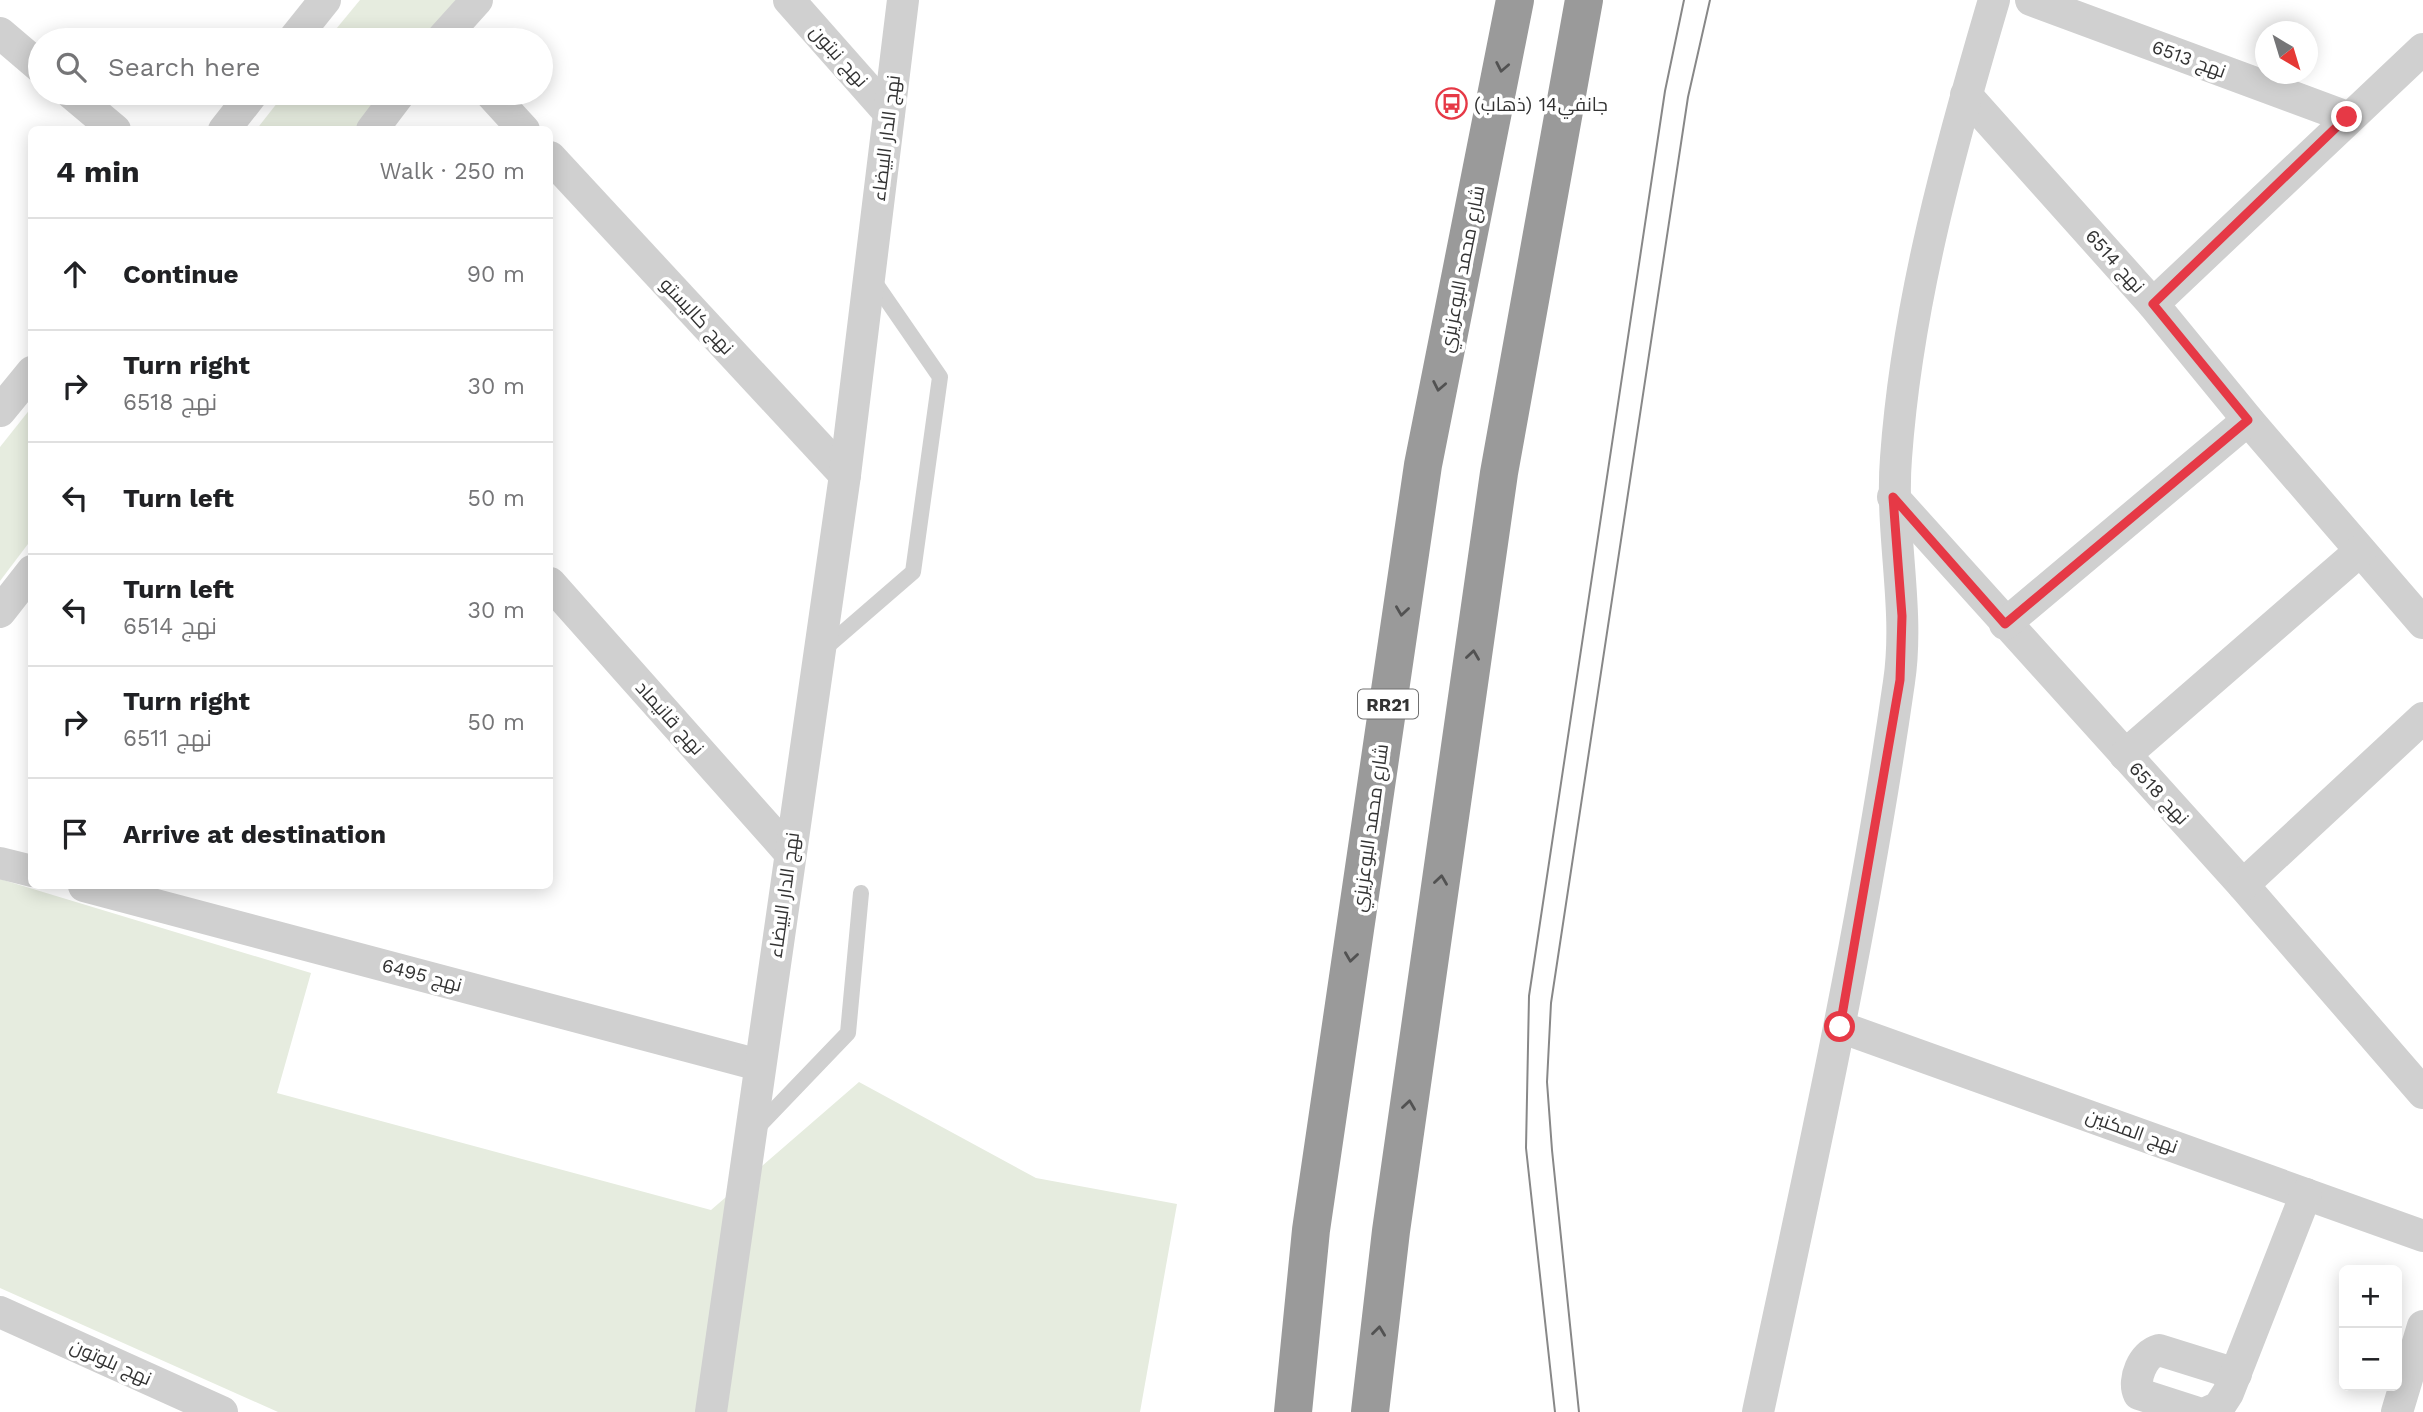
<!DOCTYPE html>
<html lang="en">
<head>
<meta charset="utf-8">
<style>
	body { margin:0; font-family:"Work Sans",Cairo,sans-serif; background:#f6f6f6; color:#202124 }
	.controls { position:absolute; right:21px; bottom:21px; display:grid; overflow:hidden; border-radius:10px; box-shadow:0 4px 18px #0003 }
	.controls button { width:63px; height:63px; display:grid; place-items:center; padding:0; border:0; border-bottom:2px solid #e0e0e0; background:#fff; color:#202124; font:35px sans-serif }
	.compass { position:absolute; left:2255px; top:21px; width:63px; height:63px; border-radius:50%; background:#fff; box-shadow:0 4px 18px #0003; rotate:142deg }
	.stop { position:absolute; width:21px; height:21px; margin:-16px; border:5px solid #e63946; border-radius:50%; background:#fff }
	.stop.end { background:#e63946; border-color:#fff; box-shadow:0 2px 7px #0008 }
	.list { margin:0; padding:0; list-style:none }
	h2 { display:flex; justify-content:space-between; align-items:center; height:91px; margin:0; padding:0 28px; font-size:30px }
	h2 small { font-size:23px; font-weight:400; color:#757577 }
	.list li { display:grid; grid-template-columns:46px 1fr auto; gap:21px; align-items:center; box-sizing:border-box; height:112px; padding:0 28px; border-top:2px solid #e0e0e0 }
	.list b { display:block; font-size:26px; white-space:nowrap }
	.list p { margin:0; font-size:23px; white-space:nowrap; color:#757577 }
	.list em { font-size:23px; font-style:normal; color:#757577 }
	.icon { flex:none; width:38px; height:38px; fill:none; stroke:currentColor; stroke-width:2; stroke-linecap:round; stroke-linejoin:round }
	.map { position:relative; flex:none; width:2423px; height:1412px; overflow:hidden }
	.search { position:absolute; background:#fff; box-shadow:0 4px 18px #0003; left:28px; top:28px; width:525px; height:77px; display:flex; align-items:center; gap:18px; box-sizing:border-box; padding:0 24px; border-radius:38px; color:#757577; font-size:26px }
	.panel { position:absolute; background:#fff; box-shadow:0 4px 18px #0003; left:28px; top:126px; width:525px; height:763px; border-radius:10px }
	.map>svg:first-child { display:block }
	.green { fill:#e6ecdf }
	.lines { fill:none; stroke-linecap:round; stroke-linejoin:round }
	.lane { stroke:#d0d0d0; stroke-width:16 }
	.street { stroke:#d0d0d0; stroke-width:32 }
	.highway { stroke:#9a9a9a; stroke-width:38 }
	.tram { stroke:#888; stroke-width:2 }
	.oneway { stroke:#525252 }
	.route { stroke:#e63946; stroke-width:9 }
	.labels { text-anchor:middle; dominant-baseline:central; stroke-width:7; stroke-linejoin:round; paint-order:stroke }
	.shield { fill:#fff; stroke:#707070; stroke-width:2 }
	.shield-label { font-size:18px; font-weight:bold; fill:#333 }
	.street-label { font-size:19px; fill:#333; stroke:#fff }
	.poi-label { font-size:19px; fill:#333; stroke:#fff; text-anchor:start }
</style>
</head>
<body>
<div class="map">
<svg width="2423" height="1412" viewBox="0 0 2423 1412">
	<rect width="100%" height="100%" fill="#fff"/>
	<!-- green -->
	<g class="green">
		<polygon points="360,0 456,0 424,40 327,40"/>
		<polygon points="285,93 383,93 354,129 256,130"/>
		<polygon points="31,408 31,540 0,581 0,447"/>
		<polygon points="0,879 311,973 277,1093 711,1210 859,1082 1036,1178 1177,1204 1140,1412 278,1412 0,1288"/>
	</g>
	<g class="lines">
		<!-- lane -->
		<g class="lane">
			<polyline points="824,649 913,572 940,377 871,277"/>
			<polyline points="754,1131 848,1033 861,893"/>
		</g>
		<!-- street -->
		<g class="street">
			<polyline points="789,0 889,113"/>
			<polyline points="2031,0 2347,117"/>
			<polyline points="0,33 40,67"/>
			<polyline points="293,40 325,0"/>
			<polyline points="441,40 477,0"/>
			<polyline points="71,93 115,130"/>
			<polyline points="490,93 524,130"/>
			<polyline points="1966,95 2153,304 2248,420 2423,623"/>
			<polyline points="224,130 253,93"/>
			<polyline points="372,130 400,93"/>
			<polyline points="550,157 845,475"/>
			<polyline points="2153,304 2423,49"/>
			<polyline points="0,411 32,372"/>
			<polyline points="1893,497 2243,885 2423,1093"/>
			<polyline points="550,583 790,853"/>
			<polyline points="0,612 32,571"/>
			<polyline points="2005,624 2248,420"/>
			<polyline points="2125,755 2360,551"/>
			<polyline points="0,863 32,871"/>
			<polyline points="2243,885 2423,718"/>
			<polyline points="84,886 759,1065"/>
			<polyline points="1840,1027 2423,1236"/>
			<polyline points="0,1312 222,1412"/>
			<polyline points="711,1412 845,475 903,0"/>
			<path d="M1758,1412C1810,1170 1864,927 1899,682C1910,609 1890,533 1896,458C1907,303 1950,149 1994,0"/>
			<path d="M2195,1412L2139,1394C2132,1380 2143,1354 2159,1350L2236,1374"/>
			<polyline points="2208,1412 2219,1407 2228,1393 2306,1194"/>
			<polyline points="2397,1412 2423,1326"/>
		</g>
		<!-- highway -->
		<g class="highway">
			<polyline points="1293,1412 1311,1230 1423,465 1515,0"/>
			<polyline points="1370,1412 1391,1231 1499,473 1584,0"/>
		</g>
		<!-- tram -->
		<g class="tram">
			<polyline points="1555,1412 1526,1148 1529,996 1665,91 1684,0"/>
			<polyline points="1579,1412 1552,1150 1547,1082 1551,1003 1688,97 1710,0"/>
		</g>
	</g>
	<!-- one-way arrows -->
	<defs><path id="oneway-chevron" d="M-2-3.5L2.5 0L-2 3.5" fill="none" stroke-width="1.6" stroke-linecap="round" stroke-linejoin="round" transform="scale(1.75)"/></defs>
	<g class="oneway">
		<use href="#oneway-chevron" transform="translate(1502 67) rotate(101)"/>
		<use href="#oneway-chevron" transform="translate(1439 386) rotate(101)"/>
		<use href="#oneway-chevron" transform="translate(1402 611) rotate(98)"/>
		<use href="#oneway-chevron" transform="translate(1473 655) rotate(-82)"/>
		<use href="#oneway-chevron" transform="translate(1441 880) rotate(-82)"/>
		<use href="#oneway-chevron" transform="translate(1351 957) rotate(98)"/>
		<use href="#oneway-chevron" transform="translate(1409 1105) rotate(-82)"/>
		<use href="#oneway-chevron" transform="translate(1379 1331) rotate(-83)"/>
	</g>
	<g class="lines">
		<!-- route -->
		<polyline class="route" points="1840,1027 1900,680 1902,616 1893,497 2005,624 2248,420 2153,304 2347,117"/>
	</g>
	<!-- icons -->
	<defs>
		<symbol id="bus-ring" viewBox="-11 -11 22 22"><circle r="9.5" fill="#fff" stroke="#e63946" stroke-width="1.5"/><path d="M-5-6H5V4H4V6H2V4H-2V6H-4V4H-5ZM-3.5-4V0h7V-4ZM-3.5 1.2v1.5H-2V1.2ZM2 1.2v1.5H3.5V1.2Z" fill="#e63946"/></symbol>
	</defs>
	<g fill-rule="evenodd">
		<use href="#bus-ring" x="1434" y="86" width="35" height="35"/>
	</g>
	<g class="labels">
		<!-- shield labels -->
		<rect class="shield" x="1358" y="689.5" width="60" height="29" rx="5"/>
		<g class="shield-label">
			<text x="1388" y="704">RR21</text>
		</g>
		<!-- street labels -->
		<g class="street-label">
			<text transform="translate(839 56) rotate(48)">نهج نبتون</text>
			<text transform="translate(2189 59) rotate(20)">نهج 6513</text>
			<text transform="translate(886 138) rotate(-83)">نهج الدار البيضاء</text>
			<text transform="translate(2115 261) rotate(48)">نهج 6514</text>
			<text transform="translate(1462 269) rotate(-79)">شارع محمد البوعزيزي</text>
			<text transform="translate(697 316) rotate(47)">نهج كاليستو</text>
			<text transform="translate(670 718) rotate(48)">نهج قانيماد</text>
			<text transform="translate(2159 793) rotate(47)">نهج 6518</text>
			<text transform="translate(1370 828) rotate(-82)">شارع محمد البوعزيزي</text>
			<text transform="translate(784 895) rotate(-82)">نهج الدار البيضاء</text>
			<text transform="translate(422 975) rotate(15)">نهج 6495</text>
			<text transform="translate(2132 1131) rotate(20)">نهج المكنين</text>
			<text transform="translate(111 1362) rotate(24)">نهج بلوتون</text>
		</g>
		<!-- poi labels -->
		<g class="poi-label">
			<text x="1474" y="104">جانفي14 (ذهاب)</text>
		</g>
	</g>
</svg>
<div class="controls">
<button>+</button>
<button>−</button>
</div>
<svg class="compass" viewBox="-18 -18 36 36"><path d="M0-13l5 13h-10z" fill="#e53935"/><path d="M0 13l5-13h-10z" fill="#757577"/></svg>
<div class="stop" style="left:1840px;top:1027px"></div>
<div class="stop end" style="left:2347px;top:117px"></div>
<div class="search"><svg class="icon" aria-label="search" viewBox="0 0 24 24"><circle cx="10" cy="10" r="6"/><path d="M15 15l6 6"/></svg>Search here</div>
<section class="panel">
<h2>4 min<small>Walk · 250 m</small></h2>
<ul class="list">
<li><svg class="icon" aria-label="ahead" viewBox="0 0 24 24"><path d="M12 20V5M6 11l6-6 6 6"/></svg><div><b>Continue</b></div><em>90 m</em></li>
<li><svg class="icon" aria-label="right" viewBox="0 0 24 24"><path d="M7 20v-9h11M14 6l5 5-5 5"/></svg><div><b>Turn right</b><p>نهج 6518</p></div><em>30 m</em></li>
<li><svg class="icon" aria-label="left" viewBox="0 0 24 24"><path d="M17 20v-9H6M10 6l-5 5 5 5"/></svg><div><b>Turn left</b></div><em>50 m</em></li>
<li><svg class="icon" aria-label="left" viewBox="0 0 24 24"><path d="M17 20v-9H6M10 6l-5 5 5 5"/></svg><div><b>Turn left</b><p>نهج 6514</p></div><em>30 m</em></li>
<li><svg class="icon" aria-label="right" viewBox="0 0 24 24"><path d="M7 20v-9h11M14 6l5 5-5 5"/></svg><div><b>Turn right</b><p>نهج 6511</p></div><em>50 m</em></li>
<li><svg class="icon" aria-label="arrive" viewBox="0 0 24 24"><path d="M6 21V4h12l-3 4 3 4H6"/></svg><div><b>Arrive at destination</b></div></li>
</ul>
</section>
</div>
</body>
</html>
